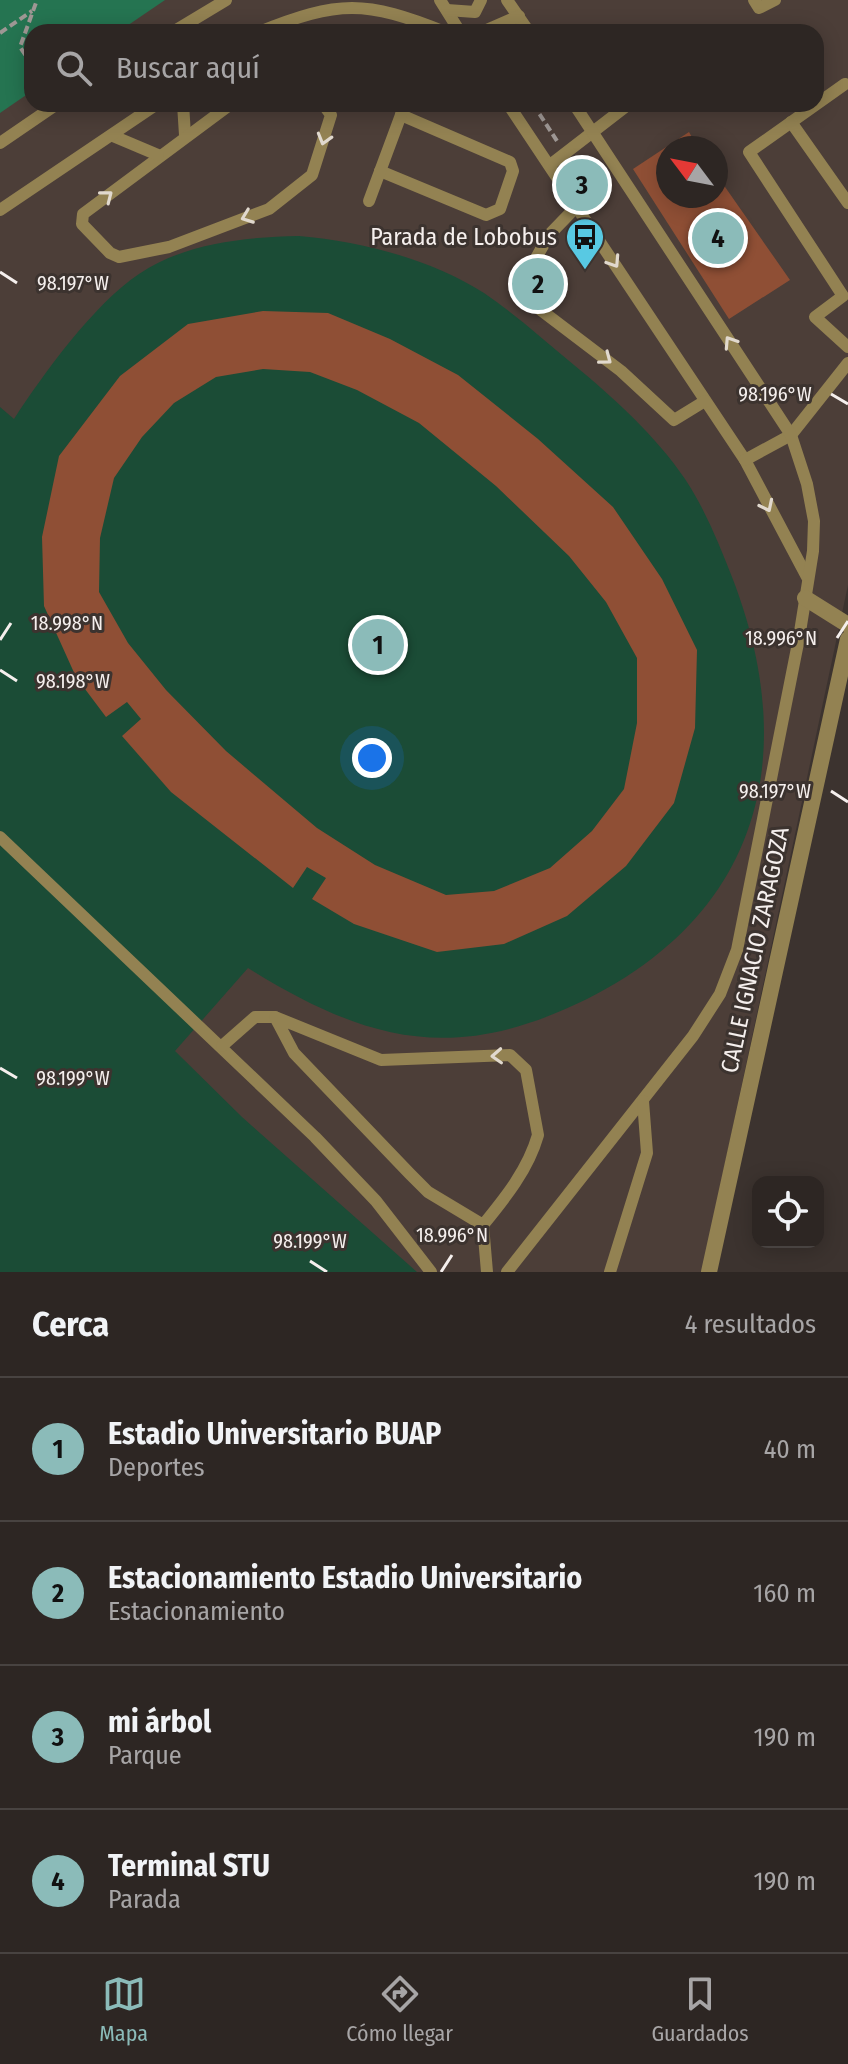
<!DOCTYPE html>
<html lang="es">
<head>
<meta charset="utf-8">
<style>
	body { margin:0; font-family:"Fira Sans Condensed",sans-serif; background:#352e2b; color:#f1f3f6 }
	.controls { position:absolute; right:24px; bottom:24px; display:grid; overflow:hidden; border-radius:16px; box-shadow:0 4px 20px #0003 }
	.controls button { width:72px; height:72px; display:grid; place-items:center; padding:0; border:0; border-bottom:2px solid #484341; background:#2d2623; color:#f1f3f6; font:40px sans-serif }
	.compass { position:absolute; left:656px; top:136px; width:72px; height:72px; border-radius:50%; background:#2d2623; box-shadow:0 4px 20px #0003; rotate:302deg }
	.you { position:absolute; left:372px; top:758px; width:28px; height:28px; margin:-20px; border:6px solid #fff; border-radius:50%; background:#1a73e8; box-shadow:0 0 0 12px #1a73e833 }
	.badge { display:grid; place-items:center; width:52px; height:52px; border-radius:50%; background:#8bbbb9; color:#111; font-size:26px; font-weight:700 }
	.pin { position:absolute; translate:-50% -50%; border:4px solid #fff; box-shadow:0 2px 8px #0006 }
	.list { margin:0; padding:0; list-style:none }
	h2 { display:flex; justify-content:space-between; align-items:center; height:104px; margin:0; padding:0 32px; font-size:34px }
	h2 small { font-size:26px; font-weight:400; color:#a7a5a6 }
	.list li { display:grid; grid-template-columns:52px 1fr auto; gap:24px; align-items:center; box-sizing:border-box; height:144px; padding:0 32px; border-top:2px solid #484341 }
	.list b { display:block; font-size:30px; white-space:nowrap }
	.list p { margin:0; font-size:26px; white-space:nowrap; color:#a7a5a6 }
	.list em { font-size:26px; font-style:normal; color:#a7a5a6 }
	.icon { flex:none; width:44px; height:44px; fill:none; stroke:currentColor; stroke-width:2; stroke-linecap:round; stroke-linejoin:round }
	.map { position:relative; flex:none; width:848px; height:1272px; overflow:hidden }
	.search { position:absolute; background:#2d2623; box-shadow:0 4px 20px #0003; left:24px; right:24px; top:24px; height:88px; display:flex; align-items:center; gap:20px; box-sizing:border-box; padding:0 28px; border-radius:24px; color:#a7a5a6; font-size:30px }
	.sheet { height:680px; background:#2d2623 }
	nav { display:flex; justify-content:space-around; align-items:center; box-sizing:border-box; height:112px; border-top:2px solid #484341; background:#2d2623; font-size:22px; color:#a7a5a6 }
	nav a { display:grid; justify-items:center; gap:4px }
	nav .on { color:#8bbbb9 }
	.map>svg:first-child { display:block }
	.built { fill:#4c3e38; fill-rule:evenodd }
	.green { fill:#1b4c36 }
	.forest { fill:#257451 }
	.building { fill:#8f4f35; fill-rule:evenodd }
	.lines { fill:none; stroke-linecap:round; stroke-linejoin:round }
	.path { stroke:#9e9794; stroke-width:4; stroke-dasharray:8 4; stroke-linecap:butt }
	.service { stroke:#938252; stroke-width:12 }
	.minor { stroke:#938252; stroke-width:16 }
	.oneway { stroke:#e1d9ce }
	.ticks { fill:none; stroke:#f5efed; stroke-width:3 }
	.labels { text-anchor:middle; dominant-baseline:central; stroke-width:6; stroke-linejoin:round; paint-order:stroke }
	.poi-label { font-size:24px; fill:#f5efed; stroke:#3c332f; text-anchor:end }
	.street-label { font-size:24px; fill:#f5efed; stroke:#3c332f }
	.ticks-label { font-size:20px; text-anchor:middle; fill:#f5efed; stroke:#3c332f; stroke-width:6; stroke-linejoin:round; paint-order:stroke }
</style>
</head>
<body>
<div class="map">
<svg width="848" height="1272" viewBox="0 0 848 1272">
	<rect width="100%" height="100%" fill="#3c332f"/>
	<!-- built -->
	<path class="built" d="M0,0H848V585L702,1272H0ZM32,32H816V104H32ZM668,148H716V196H668Z"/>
	<!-- green -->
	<path class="green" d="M299,236C360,241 431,259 484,293C515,314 545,341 574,365C614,398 656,436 685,479C705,509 719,544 732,577C800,752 763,911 587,999C455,1064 369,1043 248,968L175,1051L242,1117L417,1272H0V407L14,419C44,373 94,304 139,274C185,243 245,237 299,236Z"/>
	<!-- forest -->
	<polygon class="forest" points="0,0 165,0 118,32 32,32 32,91 0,113"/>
	<!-- building -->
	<g class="building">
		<polygon points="689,132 698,148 668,148 668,196 716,196 716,174 790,280 729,319 633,169"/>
		<path d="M263,311L328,313L390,339L458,375L538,439L613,507L662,579L697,650L695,728L674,803L626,866L567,916L504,944L437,952L354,924L312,899L326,878L307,867L293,888L171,792L122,736L141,719L127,702L106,717L76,677L44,606L42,537L59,456L120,376L188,324ZM263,369L310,372L357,390L419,423L496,486L569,556L606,602L637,658V723L624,789L592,831L550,868L494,891L446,895L375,865L317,828L226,751L166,690L128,643L99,592L100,538L114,478L142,437L174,403L216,377Z"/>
	</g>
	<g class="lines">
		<!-- path -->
		<g class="path">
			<polyline points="0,33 32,11"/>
			<polyline points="32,65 20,47 37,0"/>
			<polyline points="533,104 557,141"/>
			<polyline points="572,166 600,209"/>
		</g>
		<!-- service -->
		<g class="service">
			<polyline points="440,0 460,32"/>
			<polyline points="507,0 529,32"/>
			<polyline points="754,0 759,8 775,0"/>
			<polyline points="447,10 475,12 481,0"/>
			<polyline points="173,32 226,0"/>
			<path d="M259,32C339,0 365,0 445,32"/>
			<polyline points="482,32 519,16"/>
			<polyline points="845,84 749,152 843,296 815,317 848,347"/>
			<polyline points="183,104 185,135"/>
			<polyline points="231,104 83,214 82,224 110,253 119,257 169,247 269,209 312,175 331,115 323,104"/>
			<polyline points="508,104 745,460 807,577"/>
			<polyline points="791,122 848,203"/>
			<polyline points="113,136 158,155"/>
			<polyline points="0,143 57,104"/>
			<polyline points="550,165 629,104"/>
			<polyline points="380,171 486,215 500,209 513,171 510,162 401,115"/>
			<polyline points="369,201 405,104"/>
			<polyline points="577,206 549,235 517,292 621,371 674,420 705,401"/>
			<polyline points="0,210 157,104"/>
			<polyline points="745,460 791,435 848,363"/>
			<polyline points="0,837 315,1137 376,1201 431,1272"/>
			<polyline points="222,1046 255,1017 275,1017"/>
			<path d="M483,1225C505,1198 528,1170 538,1135L526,1070L510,1055L381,1060L275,1017L294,1053L410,1174L428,1192L483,1225L487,1272"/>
			<polyline points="507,1272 693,1036 720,994 737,950 799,638 813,551 814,521 807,484 791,435 574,104"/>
			<polyline points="610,1272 647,1153 643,1101"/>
		</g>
		<!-- minor -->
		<g class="minor">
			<polyline points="805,598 848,625"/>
			<polyline points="709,1272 848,639"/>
		</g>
	</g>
	<!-- one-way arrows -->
	<defs><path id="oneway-chevron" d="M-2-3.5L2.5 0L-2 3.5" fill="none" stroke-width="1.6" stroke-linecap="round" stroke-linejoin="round" transform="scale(2)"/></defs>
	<g class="oneway">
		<use href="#oneway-chevron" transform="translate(324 139) rotate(106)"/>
		<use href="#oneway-chevron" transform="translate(107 196) rotate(-38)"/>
		<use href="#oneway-chevron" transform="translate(247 217) rotate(159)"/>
		<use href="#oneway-chevron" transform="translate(614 262) rotate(57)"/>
		<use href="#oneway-chevron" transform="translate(730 342) rotate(-123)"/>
		<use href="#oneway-chevron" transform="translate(606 359) rotate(37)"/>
		<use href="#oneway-chevron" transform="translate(767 506) rotate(64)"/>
		<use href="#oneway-chevron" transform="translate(497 1056) rotate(177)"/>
	</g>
	<!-- ticks -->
	<path class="ticks" d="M0,272L17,283M831,394L848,404M837,638L848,621M0,640L11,623M0,670L17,681M831,791L848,802M0,1068L17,1078M310,1261L327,1272M441,1272L452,1255"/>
	<!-- icons -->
	<defs>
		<symbol id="bus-pin" viewBox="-11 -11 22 30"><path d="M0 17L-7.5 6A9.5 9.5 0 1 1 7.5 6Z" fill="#58c9e3" stroke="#3c332f"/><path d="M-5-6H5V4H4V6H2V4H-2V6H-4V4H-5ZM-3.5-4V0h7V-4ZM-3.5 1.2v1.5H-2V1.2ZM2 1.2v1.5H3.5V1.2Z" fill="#111"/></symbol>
	</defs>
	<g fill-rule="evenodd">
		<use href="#bus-pin" x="563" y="215" width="44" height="60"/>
	</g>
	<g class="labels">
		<!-- poi labels -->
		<g class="poi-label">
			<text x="557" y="237">Parada de Lobobus</text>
		</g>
		<!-- street labels -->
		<g class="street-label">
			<text transform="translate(755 950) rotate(-78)">CALLE IGNACIO ZARAGOZA</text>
		</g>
	</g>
	<g class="ticks-label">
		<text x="73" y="290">98.197°W</text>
		<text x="775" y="401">98.196°W</text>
		<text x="67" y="630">18.998°N</text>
		<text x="781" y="645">18.996°N</text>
		<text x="73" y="688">98.198°W</text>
		<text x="775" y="798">98.197°W</text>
		<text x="73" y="1085">98.199°W</text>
		<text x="452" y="1242">18.996°N</text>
		<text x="310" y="1248">98.199°W</text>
	</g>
</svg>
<div class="controls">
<button><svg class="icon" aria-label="locate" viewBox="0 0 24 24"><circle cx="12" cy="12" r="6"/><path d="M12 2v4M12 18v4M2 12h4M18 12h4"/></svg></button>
</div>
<svg class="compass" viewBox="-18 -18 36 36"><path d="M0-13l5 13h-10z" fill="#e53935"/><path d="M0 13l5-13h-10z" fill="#a7a5a6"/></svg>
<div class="you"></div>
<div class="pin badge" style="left:378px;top:645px">1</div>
<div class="pin badge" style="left:538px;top:284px">2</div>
<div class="pin badge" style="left:582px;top:185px">3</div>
<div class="pin badge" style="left:718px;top:238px">4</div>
<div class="search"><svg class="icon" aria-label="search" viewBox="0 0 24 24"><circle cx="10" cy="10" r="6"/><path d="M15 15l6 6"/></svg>Buscar aquí</div>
</div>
<section class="sheet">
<h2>Cerca<small>4 resultados</small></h2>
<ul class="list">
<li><span class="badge">1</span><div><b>Estadio Universitario BUAP</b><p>Deportes</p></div><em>40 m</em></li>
<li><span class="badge">2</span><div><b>Estacionamiento Estadio Universitario</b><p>Estacionamiento</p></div><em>160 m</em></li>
<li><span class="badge">3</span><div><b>mi árbol</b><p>Parque</p></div><em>190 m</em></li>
<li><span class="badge">4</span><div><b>Terminal STU</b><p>Parada</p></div><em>190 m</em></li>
</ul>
</section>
<nav>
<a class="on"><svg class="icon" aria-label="map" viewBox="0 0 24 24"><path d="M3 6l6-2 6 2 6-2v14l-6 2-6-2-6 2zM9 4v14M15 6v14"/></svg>Mapa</a>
<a><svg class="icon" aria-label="directions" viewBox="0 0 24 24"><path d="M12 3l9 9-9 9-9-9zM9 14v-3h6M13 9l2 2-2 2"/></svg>Cómo llegar</a>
<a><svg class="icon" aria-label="saved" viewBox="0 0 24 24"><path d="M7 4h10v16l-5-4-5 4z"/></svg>Guardados</a>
</nav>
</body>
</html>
